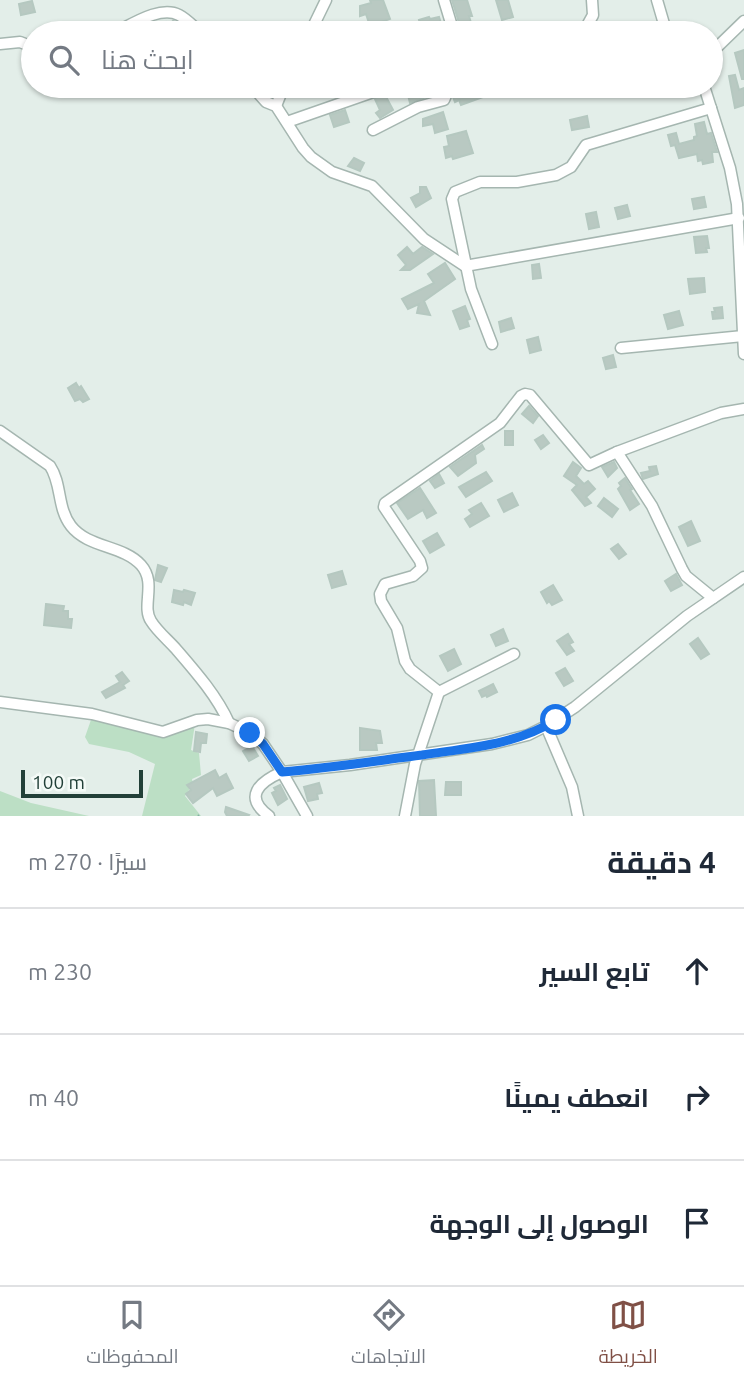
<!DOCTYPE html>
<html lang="ar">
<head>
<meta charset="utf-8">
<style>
	body { margin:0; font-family:Ubuntu,Cairo,sans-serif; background:#f2f2f3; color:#1f2937; direction:rtl }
	.scale { position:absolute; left:21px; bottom:18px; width:122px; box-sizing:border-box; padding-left:7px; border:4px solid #224038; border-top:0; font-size:19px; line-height:24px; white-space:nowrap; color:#224038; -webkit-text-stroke:5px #f4faf7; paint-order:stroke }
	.stop { position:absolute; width:21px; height:21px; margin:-16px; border:5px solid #1a73e8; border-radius:50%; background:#fff }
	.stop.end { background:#1a73e8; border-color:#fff; box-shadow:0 2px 7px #0008 }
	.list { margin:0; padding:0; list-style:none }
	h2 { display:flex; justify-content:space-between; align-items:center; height:91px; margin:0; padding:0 28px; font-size:30px }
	h2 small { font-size:23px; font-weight:400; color:#747a83 }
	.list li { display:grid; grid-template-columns:46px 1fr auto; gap:21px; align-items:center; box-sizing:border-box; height:126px; padding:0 28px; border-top:2px solid #e0e1e3 }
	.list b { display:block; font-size:26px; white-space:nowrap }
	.list em { font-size:23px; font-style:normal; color:#747a83 }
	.icon { flex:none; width:38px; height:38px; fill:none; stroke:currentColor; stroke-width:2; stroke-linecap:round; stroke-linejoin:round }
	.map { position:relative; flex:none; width:744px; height:816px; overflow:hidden; direction:ltr }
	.search { position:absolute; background:#fff; box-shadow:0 2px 5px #0004; left:21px; right:21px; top:21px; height:77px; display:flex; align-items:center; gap:18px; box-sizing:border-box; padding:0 24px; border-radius:38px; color:#747a83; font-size:26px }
	.sheet { height:469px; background:#fff }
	nav { display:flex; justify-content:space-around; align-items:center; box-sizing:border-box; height:98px; border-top:2px solid #e0e1e3; background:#fff; font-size:19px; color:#747a83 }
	nav a { display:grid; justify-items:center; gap:4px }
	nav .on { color:#805046 }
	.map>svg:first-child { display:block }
	.green { fill:#bcdfc5 }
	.building { fill:#b9c9c2; stroke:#b5c8c0; stroke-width:2 }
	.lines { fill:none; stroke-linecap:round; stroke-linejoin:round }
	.minor-casing { stroke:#a5b6b0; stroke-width:13 }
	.path { stroke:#83b3a3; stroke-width:2; stroke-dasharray:3.5 5; stroke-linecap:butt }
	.minor { stroke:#fff; stroke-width:10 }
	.route { stroke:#1a73e8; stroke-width:9 }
</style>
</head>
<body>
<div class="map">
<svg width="744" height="816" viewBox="0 0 744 816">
	<rect width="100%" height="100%" fill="#e3eee9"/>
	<!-- green -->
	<g class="green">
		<polygon points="92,717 162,736 170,736 195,724 191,750 199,753 201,775 192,779 193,784 185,796 201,816 142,816 155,764 129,752 89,744 85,737"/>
		<polygon points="0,791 31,803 89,816 0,816"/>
	</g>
	<!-- building -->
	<g class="building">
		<polygon points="370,0 383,0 390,19 370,26 366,14 360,16 360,6 371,3"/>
		<polygon points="452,0 467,0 472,16 469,16 471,23 460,26"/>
		<polygon points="496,0 508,0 513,17 502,20"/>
		<polygon points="32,1 35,12 21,15 19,4"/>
		<polygon points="429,17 430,19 439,17 444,33 405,33 421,27 419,20"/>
		<polygon points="173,21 176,22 176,33 164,33 159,27 166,22 169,25"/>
		<polygon points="621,24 622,33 602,33 601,26"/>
		<polygon points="744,50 744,79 742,79 735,53"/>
		<polygon points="735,75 739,90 744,88 744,105 735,108 729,76"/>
		<polygon points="414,86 422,86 424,89 426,88 429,96 410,103 408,95 413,94 410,87"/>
		<polygon points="463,86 482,86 486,96 461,105 459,100 455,102 453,97 456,91 464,88"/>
		<polygon points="384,93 393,110 380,118 376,113 380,110 375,99"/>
		<polygon points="345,110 349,122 334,127 330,115"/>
		<polygon points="443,112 448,129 435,133 433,124 423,126 423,119"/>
		<polygon points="587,116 589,127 572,130 570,120"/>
		<polygon points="704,122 707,134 711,133 717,152 712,152 713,162 703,164 702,160 698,161 697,154 679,158 675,145 671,146 668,135 676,133 679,144 694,140 694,137 697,136 695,124"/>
		<polygon points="466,131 473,153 453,159 452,156 446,158 444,147 449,146 447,136"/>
		<polygon points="354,158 364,163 360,171 348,166"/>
		<polygon points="420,187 426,187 431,198 416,207 411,198 420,193"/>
		<polygon points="704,197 706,207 694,209 692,199"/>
		<polygon points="627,205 630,216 618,219 615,208"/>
		<polygon points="596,212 599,227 589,229 586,214"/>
		<polygon points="707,236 709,248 706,248 707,252 696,253 694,237"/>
		<polygon points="407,247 413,254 422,247 433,254 410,270 401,270 406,265 398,255"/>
		<polygon points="445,263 455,279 424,301 430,315 417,313 419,304 408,309 402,299 434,283 428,274"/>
		<polygon points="539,264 541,278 533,279 532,265"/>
		<polygon points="704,278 705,292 690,294 688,279"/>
		<polygon points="465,306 470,319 467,320 469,326 460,329 453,311"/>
		<polygon points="722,307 723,318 713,319 712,312 715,312 714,308"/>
		<polygon points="679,311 683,325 668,329 664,315"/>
		<polygon points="511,318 514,328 501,332 499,322"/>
		<polygon points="538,337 541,350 530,353 527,340"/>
		<polygon points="613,355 616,367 606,369 603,358"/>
		<polygon points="76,383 79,388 81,386 89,399 83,402 80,399 75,401 68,388"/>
		<polygon points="529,406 538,416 533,423 522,414"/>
		<rect x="505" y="431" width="8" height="14"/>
		<polygon points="543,435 549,443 541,449 535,440"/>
		<polygon points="482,445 484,449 475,455 476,463 458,476 450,467"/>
		<polygon points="573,462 581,468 576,476 584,484 588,481 595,489 586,497 591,503 585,506 572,490 577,485 564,476"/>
		<polygon points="614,462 617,468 608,477 602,467"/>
		<polygon points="656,466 658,474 643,479 641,473 650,471 649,467"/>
		<polygon points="486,472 492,481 466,497 459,487"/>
		<polygon points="439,474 444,483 435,488 430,481"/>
		<polygon points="625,478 632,489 630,490 639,504 630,510 618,489 621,486 619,483"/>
		<polygon points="420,488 436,513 427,518 423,510 408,519 397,503"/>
		<polygon points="512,493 518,505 504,512 498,500"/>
		<polygon points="604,498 618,509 612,517 598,506"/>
		<polygon points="481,503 489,516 470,527 465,519 472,514 469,510"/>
		<polygon points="691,521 700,541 688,546 679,527"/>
		<polygon points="437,533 444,545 430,553 423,541"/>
		<polygon points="618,544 626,554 619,559 611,549"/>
		<polygon points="158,565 167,568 161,582 155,580"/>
		<polygon points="342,571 346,584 332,588 328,575"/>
		<polygon points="676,574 682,585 671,591 665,581"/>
		<polygon points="553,585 562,600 552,605 549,601 547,603 541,592"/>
		<polygon points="174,590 183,592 184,590 195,593 191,605 184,602 183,605 172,602"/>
		<polygon points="46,604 64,606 63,611 68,611 68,619 72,619 71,628 44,625"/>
		<polygon points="503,629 508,641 496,646 491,635"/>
		<polygon points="568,634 573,642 569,644 574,651 567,655 557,641"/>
		<polygon points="698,638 709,654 701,659 690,644"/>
		<polygon points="454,649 461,664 448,671 440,656"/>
		<polygon points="565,668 573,681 564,686 556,673"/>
		<polygon points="122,672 129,681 123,685 125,688 106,698 102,692 120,682 116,676"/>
		<polygon points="493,684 497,692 487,697 486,695 482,697 479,691"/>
		<polygon points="360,728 380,731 382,743 376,743 377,750 360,750"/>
		<polygon points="196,732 207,734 206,743 201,743 200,752 194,751"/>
		<polygon points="252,746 258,756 249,761 243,751"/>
		<polygon points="215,770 219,778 226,774 233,788 217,796 213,788 193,803 186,794 191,790 187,785"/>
		<polygon points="434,780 436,816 420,816 419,781"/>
		<polygon points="446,782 461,782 461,795 445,795"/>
		<polygon points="319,783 322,793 317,794 318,799 308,801 304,787"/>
		<polygon points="280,785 287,799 278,805 272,793 276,791 274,788"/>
		<polygon points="226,807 249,815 248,816 227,816 225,812"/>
	</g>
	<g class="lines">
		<defs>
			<g id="minor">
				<polyline points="444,0 454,33"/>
				<polyline points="657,0 664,24 670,33"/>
				<path d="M114,33C131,25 160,5 179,15C187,19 194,27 201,33"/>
				<polyline points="310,33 326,0"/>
				<polyline points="583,33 593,15 592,0"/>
				<polyline points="0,44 20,42 33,47"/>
				<polyline points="711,53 744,21"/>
				<polyline points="252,86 266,102 276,106 303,148 311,157 332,172 372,186 424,239 465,266 739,218"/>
				<polyline points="704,86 730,168 737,204 744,354"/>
				<polyline points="276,106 284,86"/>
				<polyline points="287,122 376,91"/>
				<polyline points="373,130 418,107 444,100 450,86"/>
				<polyline points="492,344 471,289 452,199 455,192 480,182 517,182 556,175 571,167 586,145 711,108"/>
				<polyline points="621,348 743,336"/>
				<path d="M0,431L50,466C62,484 57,508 71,526C88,548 123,545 141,565C157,583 141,606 151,621C157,631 168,640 176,649C195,671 217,696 229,723"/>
				<polyline points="617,452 721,413 744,409"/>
				<polyline points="439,692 514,654"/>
				<path d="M0,702L92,714L163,732L197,720L208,719L229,723L250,733L263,744L282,772C259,782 243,797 269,816"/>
				<polyline points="546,726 572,787 578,816"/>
				<polyline points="307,816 282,772 350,765 492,744 528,735 546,726 575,707 687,616 744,577"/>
				<polyline points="405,816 415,764 439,692 410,669 405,661 397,628 381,601 380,594 385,584 413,576 422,568 420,561 384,507 385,503 500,423 521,396 525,394 530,395 589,465 617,452 652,506 682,569 686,576 713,598"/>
			</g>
		</defs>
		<!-- minor casing -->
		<use href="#minor" class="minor-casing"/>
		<!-- path -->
		<polyline class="path" points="198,816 199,815"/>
		<!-- minor -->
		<use href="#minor" class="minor"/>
	</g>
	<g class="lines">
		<!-- route -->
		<path class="route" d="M250,733L263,744L282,772C329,768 375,761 422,755C468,748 516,745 556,720"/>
	</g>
</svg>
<div class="scale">100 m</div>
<div class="stop" style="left:556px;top:720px"></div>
<div class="stop end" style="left:250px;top:733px"></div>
<div class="search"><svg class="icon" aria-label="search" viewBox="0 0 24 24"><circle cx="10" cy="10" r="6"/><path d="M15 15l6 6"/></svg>ابحث هنا</div>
</div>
<section class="sheet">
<h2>4 دقيقة<small>سيرًا · 270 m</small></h2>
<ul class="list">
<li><svg class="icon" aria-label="ahead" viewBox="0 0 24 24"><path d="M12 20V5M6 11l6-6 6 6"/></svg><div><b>تابع السير</b></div><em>230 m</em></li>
<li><svg class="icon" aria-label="right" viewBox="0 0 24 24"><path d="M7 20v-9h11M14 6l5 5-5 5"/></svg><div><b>انعطف يمينًا</b></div><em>40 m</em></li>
<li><svg class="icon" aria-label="arrive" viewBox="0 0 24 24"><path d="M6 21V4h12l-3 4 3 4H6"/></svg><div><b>الوصول إلى الوجهة</b></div></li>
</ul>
</section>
<nav>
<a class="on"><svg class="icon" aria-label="map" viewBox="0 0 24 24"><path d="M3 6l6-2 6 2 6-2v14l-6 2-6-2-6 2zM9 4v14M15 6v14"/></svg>الخريطة</a>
<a><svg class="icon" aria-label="directions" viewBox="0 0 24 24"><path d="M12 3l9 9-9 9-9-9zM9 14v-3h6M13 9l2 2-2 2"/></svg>الاتجاهات</a>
<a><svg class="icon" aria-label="saved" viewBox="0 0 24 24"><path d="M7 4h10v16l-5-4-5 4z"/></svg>المحفوظات</a>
</nav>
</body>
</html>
